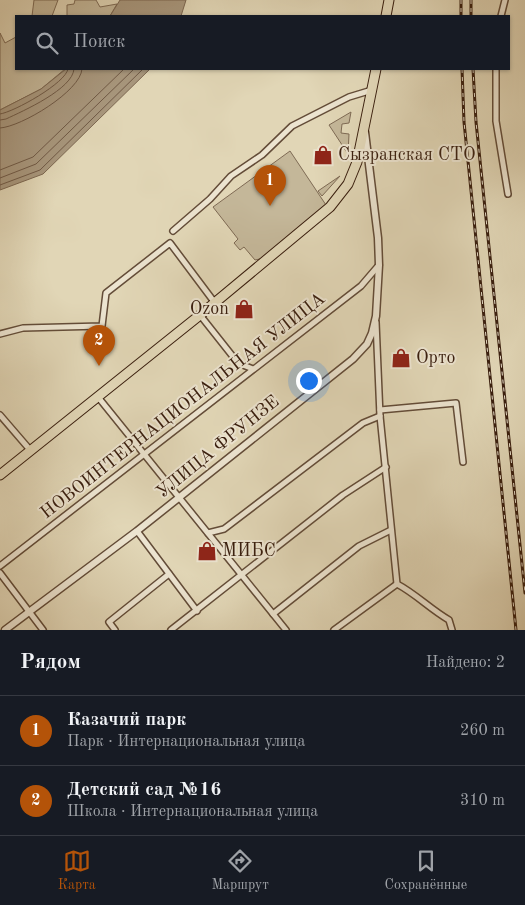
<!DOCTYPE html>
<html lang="ru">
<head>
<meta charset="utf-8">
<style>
	body { margin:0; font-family:"Old Standard TT",serif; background:#242831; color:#f1f3f6 }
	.you { position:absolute; left:308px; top:380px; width:18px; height:18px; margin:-12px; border:4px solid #fff; border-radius:50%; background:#1a73e8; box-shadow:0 0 0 8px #1a73e833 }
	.badge { display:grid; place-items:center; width:32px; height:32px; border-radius:50%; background:#b45309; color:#fff; font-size:16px; font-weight:700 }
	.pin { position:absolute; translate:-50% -41px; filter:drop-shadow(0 1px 2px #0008) }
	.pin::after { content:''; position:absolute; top:26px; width:18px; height:15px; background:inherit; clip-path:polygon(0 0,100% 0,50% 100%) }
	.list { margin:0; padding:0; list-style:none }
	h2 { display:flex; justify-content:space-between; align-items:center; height:65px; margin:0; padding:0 20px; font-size:21px }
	h2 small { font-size:16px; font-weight:400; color:#9ea1a6 }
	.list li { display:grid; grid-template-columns:32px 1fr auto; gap:15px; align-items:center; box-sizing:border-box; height:70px; padding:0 20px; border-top:1px solid #363941 }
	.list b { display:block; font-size:19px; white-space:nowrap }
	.list p { margin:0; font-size:16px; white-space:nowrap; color:#9ea1a6 }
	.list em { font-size:16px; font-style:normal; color:#9ea1a6 }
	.icon { flex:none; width:28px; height:28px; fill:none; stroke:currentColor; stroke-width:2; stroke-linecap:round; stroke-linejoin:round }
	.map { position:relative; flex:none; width:525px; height:630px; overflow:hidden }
	.search { position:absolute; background:#171b24; box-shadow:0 1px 4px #0004; left:15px; right:15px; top:15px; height:55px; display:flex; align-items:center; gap:12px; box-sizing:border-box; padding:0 18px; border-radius:0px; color:#9ea1a6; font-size:19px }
	.sheet { height:205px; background:#171b24 }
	nav { display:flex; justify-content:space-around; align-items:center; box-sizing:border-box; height:70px; border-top:1px solid #363941; background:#171b24; font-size:14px; color:#9ea1a6 }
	nav a { display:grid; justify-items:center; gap:2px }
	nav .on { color:#b45309 }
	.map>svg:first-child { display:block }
	.green { fill:#c4b799; stroke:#7e6a54 }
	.water { fill:#a8977d; stroke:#7c6751 }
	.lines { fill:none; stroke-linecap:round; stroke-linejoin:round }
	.shore { stroke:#705a46; stroke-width:1 }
	.minor-casing { stroke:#634c38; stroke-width:8 }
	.tertiary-casing { stroke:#634c38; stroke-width:9 }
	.primary-casing { stroke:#391e0e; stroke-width:11 }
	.minor { stroke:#ece4d0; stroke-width:5 }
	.tertiary { stroke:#ece4d0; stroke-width:6 }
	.primary { stroke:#e1d6b6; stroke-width:9 }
	.rail-casing { stroke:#391e0e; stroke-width:3 }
	.rail { stroke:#ece4d0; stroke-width:1; stroke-dasharray:4; stroke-linecap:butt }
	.labels { text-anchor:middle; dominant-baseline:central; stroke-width:4; stroke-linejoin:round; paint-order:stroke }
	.poi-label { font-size:18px; fill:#391e0e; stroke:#ece4d0; text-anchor:start }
	.street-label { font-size:18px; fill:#391e0e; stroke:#ece4d0 }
</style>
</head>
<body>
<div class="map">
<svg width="525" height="630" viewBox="0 0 525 630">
	<rect width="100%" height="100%" fill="#e1d6b6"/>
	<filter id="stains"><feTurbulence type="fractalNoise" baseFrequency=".004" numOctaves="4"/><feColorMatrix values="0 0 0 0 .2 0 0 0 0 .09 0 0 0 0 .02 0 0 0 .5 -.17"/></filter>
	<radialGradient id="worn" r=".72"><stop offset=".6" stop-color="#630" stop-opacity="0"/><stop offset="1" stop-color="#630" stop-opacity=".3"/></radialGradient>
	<!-- green -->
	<g class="green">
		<polygon points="34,0 58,0 52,16 32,16"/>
		<polygon points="75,0 96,0 100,7 117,4 110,16 67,16 67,5 74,4"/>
		<polygon points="0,33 5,43 16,37 16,69 65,69 41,89 0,110"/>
		<polygon points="351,112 349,123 342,124 341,133 349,134 348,154 329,125"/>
		<polygon points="290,151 326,205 264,258 255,260 244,247 240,250 234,243 238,239 213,207"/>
		<polygon points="340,176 322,196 318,191"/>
	</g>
	<!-- water -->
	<g class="water">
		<polygon points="120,0 186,0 181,16 110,16"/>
		<polygon points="66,69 150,69 43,174 0,190 0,110 41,89"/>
	</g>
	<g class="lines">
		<!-- shore -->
		<g class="shore">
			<path d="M0,114C14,112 66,83 68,69"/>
			<path d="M0,120L6,119C23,111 73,89 74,69"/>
			<path d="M0,128C21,127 81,91 82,69"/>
			<polyline points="0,170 33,157 124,69"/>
			<polyline points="0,178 36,164 134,69"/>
			<polyline points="0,185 40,170 143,69"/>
		</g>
		<defs>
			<g id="minor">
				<polyline points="501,16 505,0"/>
				<polyline points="496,69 496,121 508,194"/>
				<polyline points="173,231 210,199 231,176 262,155 292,126 349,97 372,90"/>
				<polyline points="200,315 238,363 253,369"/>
				<path d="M376,322L380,416L397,584C416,594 430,609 449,620L452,630"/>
				<polyline points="0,334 23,328 102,326 106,293 170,243 215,303"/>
				<polyline points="98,397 286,630"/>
				<polyline points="380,410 456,403 463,462"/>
				<polyline points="0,415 31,451"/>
				<polyline points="137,531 197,611"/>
				<polyline points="208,533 224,529 363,423 380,416"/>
				<polyline points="0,566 361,286 379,265"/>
				<polyline points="0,573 43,630"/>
				<polyline points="273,614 359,546 391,530"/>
				<polyline points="115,630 109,622 169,574"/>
				<polyline points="171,630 343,495 386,467"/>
				<polyline points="334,630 397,584"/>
			</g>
			<polyline id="tertiary" points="5,630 137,531 353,359 367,344 372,333 376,316 379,265 378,238 365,132"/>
			<g id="primary">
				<polyline points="386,16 389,0"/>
				<polyline points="0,475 200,315 330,207 348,184 357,162 376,69"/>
			</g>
		</defs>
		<!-- minor casing -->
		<use href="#minor" class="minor-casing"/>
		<!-- tertiary casing -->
		<use href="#tertiary" class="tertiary-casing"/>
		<!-- primary casing -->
		<use href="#primary" class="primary-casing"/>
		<!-- minor -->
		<use href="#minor" class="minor"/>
		<!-- tertiary -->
		<use href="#tertiary" class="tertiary"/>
		<!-- primary -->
		<use href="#primary" class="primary"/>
		<defs>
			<g id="rail">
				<polyline points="461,0 461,16"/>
				<polyline points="471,0 471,16"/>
				<polyline points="462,69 464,122 516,630"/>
				<polyline points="473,69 476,122 525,593"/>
			</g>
		</defs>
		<!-- rail casing -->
		<use href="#rail" class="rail-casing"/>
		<!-- rail -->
		<use href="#rail" class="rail"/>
	</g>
	<!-- icons -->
	<defs>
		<symbol id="shop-bare" viewBox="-9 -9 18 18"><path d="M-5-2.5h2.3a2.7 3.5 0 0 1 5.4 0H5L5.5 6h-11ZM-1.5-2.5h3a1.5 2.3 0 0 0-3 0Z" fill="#8f2418" stroke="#ece4d0" stroke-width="2.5" paint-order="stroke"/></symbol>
	</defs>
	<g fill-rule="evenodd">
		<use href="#shop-bare" x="309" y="141" width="28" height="28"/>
		<use href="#shop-bare" x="230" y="295" width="28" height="28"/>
		<use href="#shop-bare" x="387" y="344" width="28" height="28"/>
		<use href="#shop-bare" x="193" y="537" width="28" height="28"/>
	</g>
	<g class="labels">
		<!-- poi labels -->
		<g class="poi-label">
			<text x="338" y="155">Сызранская СТО</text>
			<text x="229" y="309" text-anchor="end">Ozon</text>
			<text x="416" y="358">Орто</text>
			<text x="222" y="551">МИБС</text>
		</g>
		<!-- street labels -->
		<g class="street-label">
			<text transform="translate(183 406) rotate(-38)">НОВОИНТЕРНАЦИОНАЛЬНАЯ УЛИЦА</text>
			<text transform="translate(218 447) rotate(-39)">УЛИЦА ФРУНЗЕ</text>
		</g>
	</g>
	<rect width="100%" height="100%" filter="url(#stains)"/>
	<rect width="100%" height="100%" fill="url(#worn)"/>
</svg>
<div class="you"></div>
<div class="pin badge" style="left:270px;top:206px">1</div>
<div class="pin badge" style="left:99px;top:366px">2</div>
<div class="search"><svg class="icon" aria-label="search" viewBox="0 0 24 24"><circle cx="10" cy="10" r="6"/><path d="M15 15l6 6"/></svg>Поиск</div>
</div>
<section class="sheet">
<h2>Рядом<small>Найдено: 2</small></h2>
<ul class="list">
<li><span class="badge">1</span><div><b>Казачий парк</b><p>Парк · Интернациональная улица</p></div><em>260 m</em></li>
<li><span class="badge">2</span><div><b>Детский сад №16</b><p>Школа · Интернациональная улица</p></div><em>310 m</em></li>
</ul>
</section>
<nav>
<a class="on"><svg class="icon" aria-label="map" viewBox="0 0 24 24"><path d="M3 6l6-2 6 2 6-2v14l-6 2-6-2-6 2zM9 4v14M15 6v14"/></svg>Карта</a>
<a><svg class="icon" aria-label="directions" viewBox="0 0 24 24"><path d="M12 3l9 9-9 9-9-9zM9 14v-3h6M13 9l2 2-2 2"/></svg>Маршрут</a>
<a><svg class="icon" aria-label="saved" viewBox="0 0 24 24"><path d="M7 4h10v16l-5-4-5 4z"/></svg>Сохранённые</a>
</nav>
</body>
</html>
